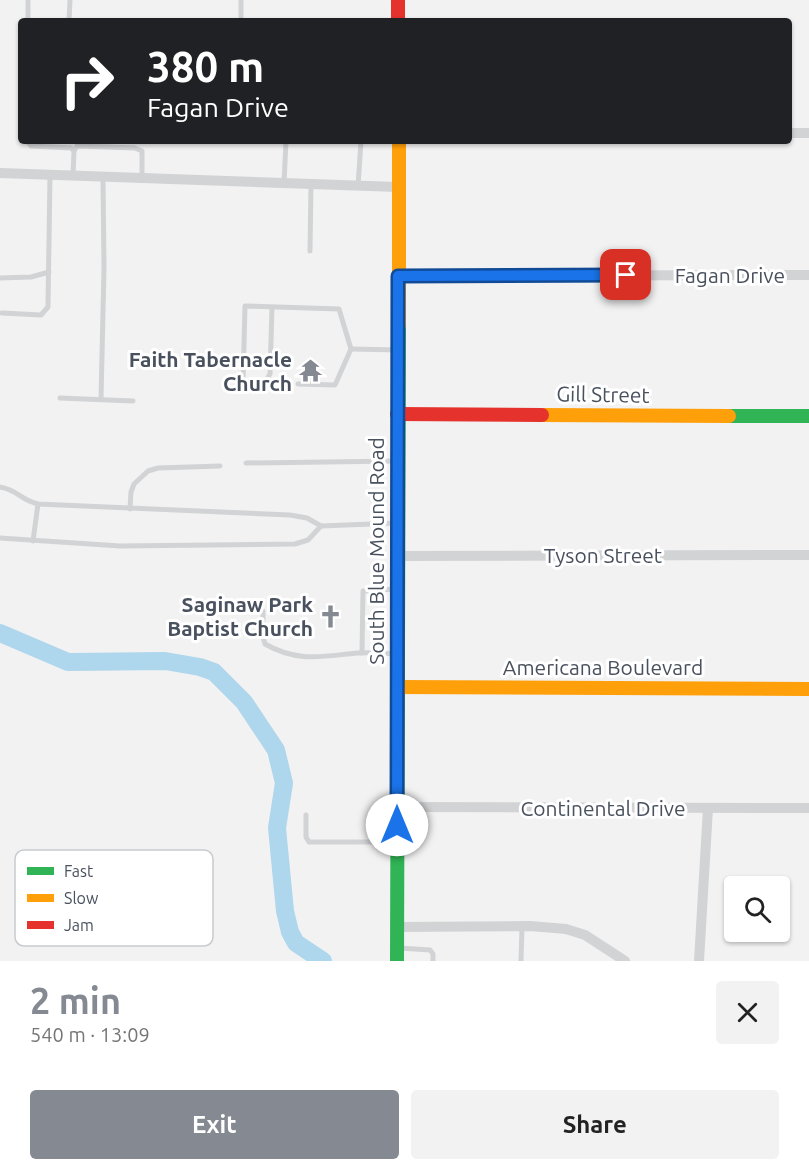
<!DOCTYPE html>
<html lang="en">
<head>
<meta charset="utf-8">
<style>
	body { margin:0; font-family:Ubuntu,sans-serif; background:#f2f2f2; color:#222; height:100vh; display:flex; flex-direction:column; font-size:22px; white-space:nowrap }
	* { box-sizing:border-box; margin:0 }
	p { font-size:20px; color:#767676 }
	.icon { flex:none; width:33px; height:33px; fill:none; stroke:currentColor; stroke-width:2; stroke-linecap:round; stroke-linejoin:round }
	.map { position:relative; height:961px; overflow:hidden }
	.panel { display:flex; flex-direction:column; background:#fff; flex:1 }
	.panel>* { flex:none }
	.top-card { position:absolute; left:18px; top:18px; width:774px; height:126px; border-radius:6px; box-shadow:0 2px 4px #0004; background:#202124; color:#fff; overflow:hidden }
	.tools { position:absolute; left:724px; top:876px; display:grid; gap:12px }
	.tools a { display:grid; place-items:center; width:66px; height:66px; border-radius:6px; background:#fff; box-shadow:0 2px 4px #0004; font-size:30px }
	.pin { position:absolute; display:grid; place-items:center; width:51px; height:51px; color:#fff; margin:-26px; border-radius:12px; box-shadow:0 3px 9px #0006 }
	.me { position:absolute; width:66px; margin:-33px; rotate:0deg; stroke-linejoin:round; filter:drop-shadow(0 0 4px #0008) }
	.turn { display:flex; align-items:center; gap:21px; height:126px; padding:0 30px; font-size:27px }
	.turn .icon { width:78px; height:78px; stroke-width:2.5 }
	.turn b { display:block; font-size:42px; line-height:51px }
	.round { display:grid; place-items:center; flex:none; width:63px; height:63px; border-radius:6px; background:#f2f2f2 }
	.summary { display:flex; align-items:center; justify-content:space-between; height:102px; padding:0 30px }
	h1 { font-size:36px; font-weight:600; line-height:45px; color:#848992 }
	.button { display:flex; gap:12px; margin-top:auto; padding:12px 30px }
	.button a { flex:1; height:69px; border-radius:6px; background:#848992; color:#fff; font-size:24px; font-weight:600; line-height:69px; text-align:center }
	.button a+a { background:#f2f2f2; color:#222 }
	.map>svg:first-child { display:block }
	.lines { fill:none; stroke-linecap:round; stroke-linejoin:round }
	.river { stroke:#aed6ec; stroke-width:18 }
	.lane { stroke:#d1d3d5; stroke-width:5 }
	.street { stroke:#d1d3d5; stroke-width:10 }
	.fast { stroke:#30b455; stroke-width:14 }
	.slow { stroke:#ff9f0a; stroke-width:14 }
	.jam { stroke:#e5322d; stroke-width:14 }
	.route-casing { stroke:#114b97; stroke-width:15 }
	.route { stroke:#1a73e8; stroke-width:10 }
	.labels { text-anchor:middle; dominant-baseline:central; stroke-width:6; stroke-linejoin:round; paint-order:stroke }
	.street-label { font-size:21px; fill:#49515e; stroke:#fff }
	.poi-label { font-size:21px; font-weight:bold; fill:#49515e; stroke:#fff; text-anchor:end }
	.key { fill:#fff; stroke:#c8cbcf; stroke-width:1.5 }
	.key-label { font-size:16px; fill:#49515e }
</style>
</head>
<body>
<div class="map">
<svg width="809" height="961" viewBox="0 0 809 961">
	<rect width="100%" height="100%" fill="#f2f2f2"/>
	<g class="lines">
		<!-- river -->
		<path class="river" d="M0 633 68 662 165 661 200 667 214 672 244 702 276 750 284 783 277 828 285 911 290 932 296 943 323 961"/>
		<!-- lane -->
		<g class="lane">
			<path d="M28 21V0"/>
			<path d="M69 21 70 0"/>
			<path d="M241 21V0"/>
			<path d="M27 141 31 146 71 148 74 151"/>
			<path d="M73 176 74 151 77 146 135 148 142 151V179"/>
			<path d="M284 183 286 141"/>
			<path d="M358 186 361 141"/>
			<path d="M310 251 311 184"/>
			<path d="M0 278 31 277 49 272"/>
			<path d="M272 307 270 374 263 385 243 383 245 306 339 309 351 349 335 385 298 384"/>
			<path d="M2 313 41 315 48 307 50 175"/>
			<path d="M351 349 398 350"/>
			<path d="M60 398 133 401"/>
			<path d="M101 399 104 268 103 178"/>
			<path d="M246 463 397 461"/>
			<path d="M0 487C18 490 20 500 38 504L290 515 307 518 321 526 397 523"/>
			<path d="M130 509 131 492 134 484 148 471 158 468 220 466"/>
			<path d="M0 538 120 546 295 544 308 540 321 526"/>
			<path d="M33 541 38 504"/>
			<path d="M263 611V637L265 644C298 663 323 656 358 653 371 652 384 653 397 654"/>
			<path d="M362 653 363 591 396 589"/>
			<path d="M306 815V837L309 842H395"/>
			<path d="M399 948 430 950 433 954V961"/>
			<path d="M521 961 522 927"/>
		</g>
		<!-- street -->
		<g class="street">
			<path d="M789 133H809"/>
			<path d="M0 173 398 187"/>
			<path d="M398 276 809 275"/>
			<path d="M397 556 809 555"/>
			<path d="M397 807 809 808"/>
			<path d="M397 927 530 926 566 929 585 935 625 961"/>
			<path d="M699 961 708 808"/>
		</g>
		<!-- fast -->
		<g class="fast">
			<path d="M729 416H809"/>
			<path d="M397 961 399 325"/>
		</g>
		<!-- slow -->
		<g class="slow">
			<path d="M399 325V141"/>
			<path d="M542 415 729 416"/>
			<path d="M397 687 809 689"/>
		</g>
		<!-- jam -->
		<g class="jam">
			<path d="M398 0V21"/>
			<path d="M397 414 542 415"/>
		</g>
	</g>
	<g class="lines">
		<defs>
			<path id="route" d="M397 825 398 276 626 275"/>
		</defs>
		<!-- route casing -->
		<use href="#route" class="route-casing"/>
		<!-- route -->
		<use href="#route" class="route"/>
	</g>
	<!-- icons -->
	<defs>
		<symbol id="temple-bare" viewBox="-9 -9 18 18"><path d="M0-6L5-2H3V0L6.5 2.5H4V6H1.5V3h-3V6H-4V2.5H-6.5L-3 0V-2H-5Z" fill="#848992" stroke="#fff" stroke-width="2.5" paint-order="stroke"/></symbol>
		<symbol id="church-bare" viewBox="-9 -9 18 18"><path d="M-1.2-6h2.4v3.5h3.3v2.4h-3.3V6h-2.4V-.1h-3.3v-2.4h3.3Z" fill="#848992" stroke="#fff" stroke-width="2.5" paint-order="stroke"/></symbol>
	</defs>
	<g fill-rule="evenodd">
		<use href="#temple-bare" x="294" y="354" width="33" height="33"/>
		<use href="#church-bare" x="314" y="600" width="33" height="33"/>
	</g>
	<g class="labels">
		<!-- street labels -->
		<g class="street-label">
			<text x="730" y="275">Fagan Drive</text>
			<text transform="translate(603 394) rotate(1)">Gill Street</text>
			<text transform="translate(376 551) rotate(-90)">South Blue Mound Road</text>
			<text x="603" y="555">Tyson Street</text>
			<text x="603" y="667">Americana Boulevard</text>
			<text x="603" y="808">Continental Drive</text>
		</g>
		<!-- poi labels -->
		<g class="poi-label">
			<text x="292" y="359">Faith Tabernacle<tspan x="292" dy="24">Church</tspan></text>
			<text x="313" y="604">Saginaw Park<tspan x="313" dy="24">Baptist Church</tspan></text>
		</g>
	</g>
	<!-- legend -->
	<rect x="15" y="850" width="198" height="96" rx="9" class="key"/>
	<rect x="27" y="867" width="27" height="8" fill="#30b455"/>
	<rect x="27" y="894" width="27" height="8" fill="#ff9f0a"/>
	<rect x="27" y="921" width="27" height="8" fill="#e5322d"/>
	<g class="key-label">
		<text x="64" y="877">Fast</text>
		<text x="64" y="904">Slow</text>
		<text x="64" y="931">Jam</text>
	</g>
</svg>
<div class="tools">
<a><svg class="icon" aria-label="search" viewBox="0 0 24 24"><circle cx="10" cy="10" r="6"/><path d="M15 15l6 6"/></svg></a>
</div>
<div class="pin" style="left:626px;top:275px;background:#d93025"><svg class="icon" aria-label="arrive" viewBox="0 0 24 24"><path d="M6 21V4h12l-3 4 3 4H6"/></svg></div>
<svg class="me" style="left:397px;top:825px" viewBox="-20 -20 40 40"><circle r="19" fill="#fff"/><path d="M0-13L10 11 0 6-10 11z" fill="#1a73e8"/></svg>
<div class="top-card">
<div class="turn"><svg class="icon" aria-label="right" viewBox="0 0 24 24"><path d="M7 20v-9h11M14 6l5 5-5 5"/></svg><div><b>380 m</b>Fagan Drive</div></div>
</div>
</div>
<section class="panel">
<div class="summary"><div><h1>2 min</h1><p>540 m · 13:09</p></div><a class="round"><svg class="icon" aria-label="close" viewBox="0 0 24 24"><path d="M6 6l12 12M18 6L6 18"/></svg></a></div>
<div class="button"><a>Exit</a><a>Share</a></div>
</section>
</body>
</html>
